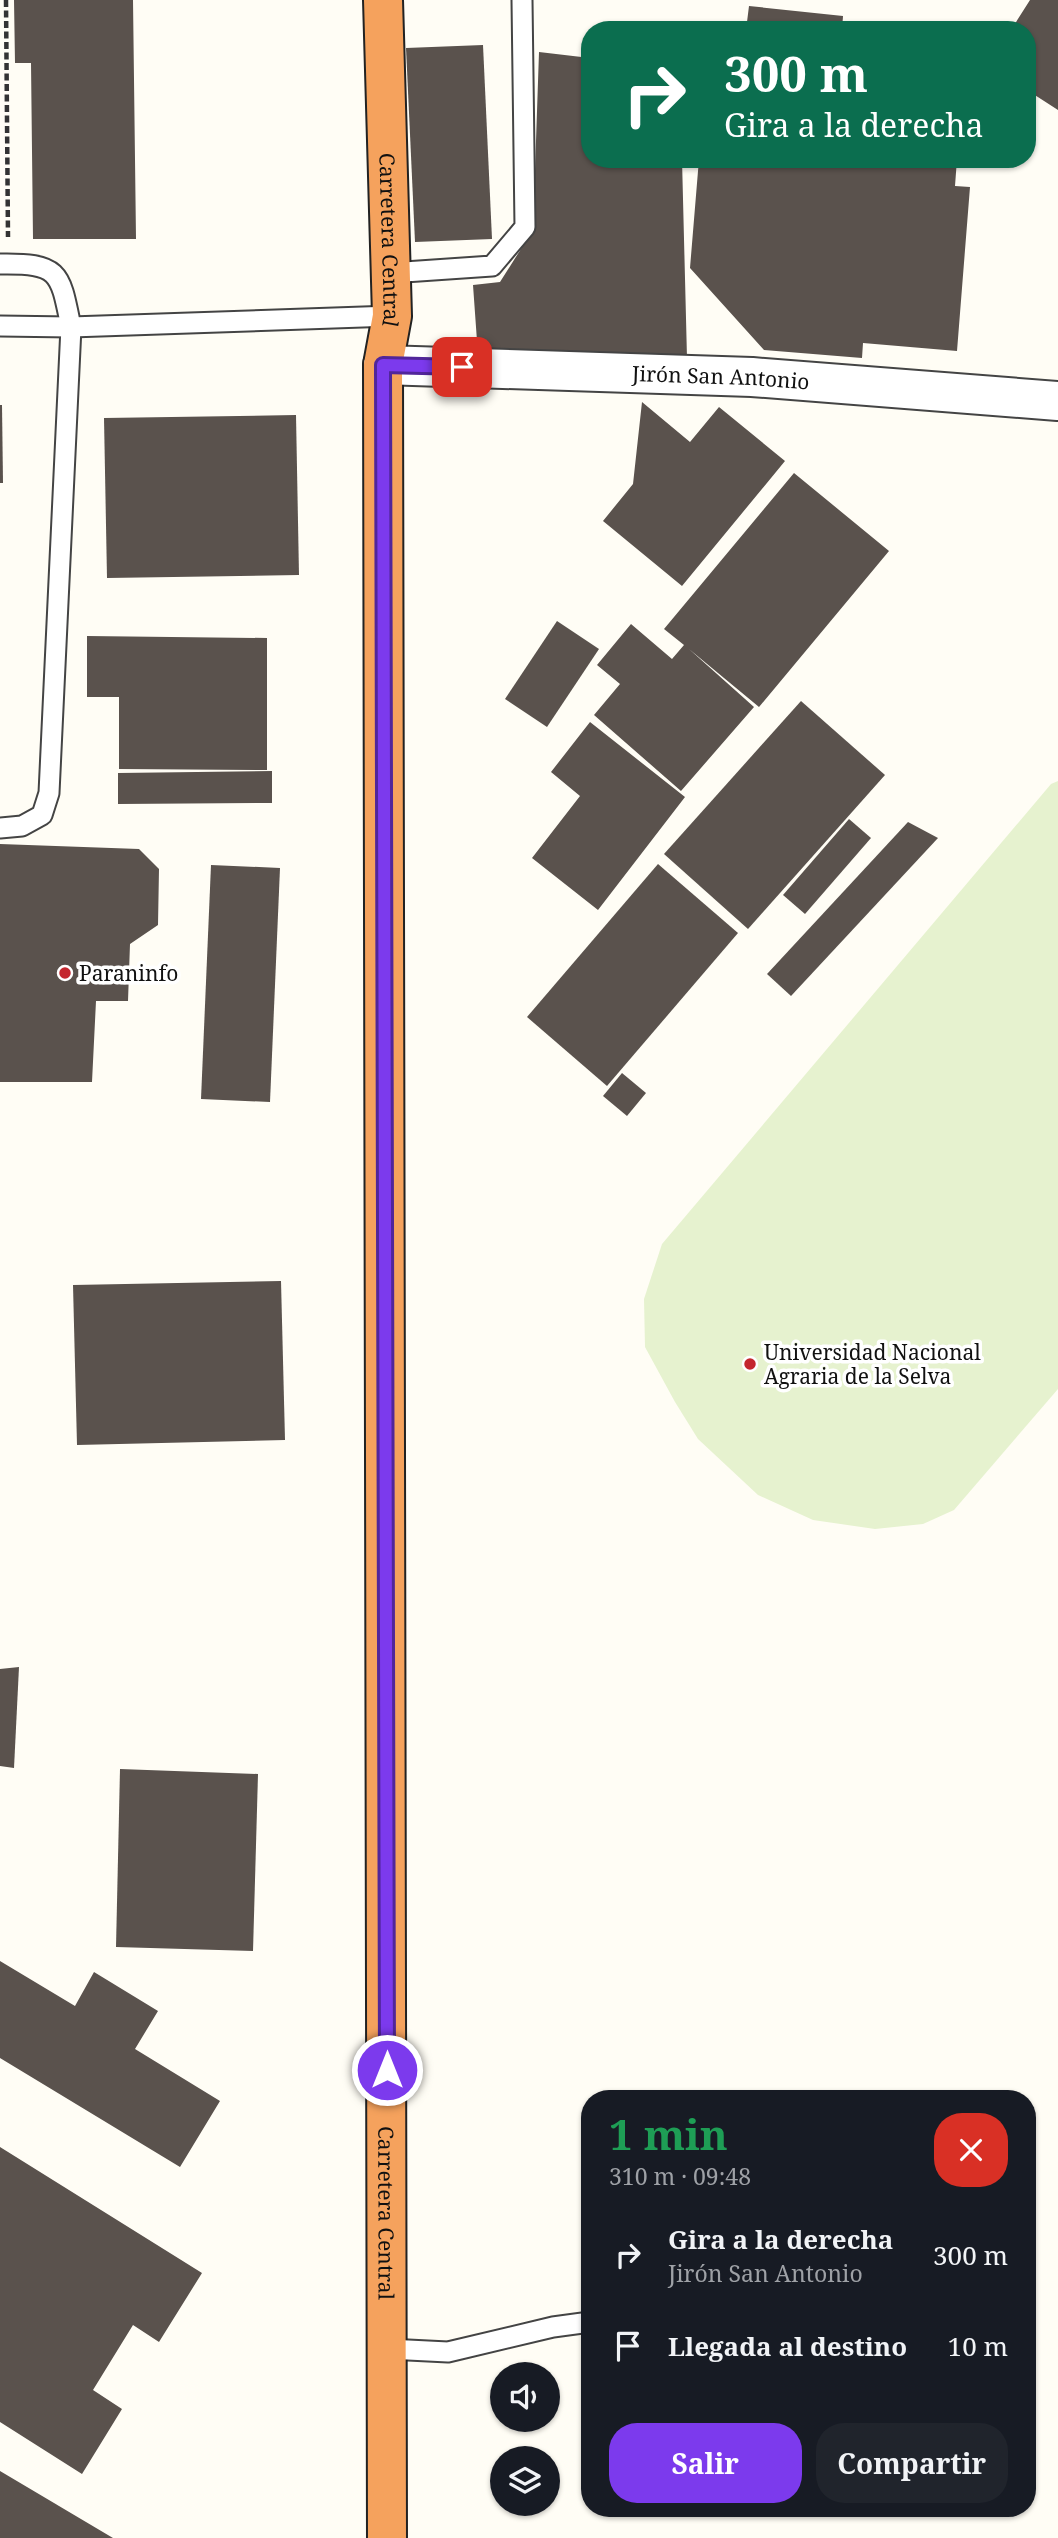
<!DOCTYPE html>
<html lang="es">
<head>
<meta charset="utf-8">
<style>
	body { margin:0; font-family:"Noto Serif",serif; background:#20242c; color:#f1f3f6; height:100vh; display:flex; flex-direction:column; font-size:26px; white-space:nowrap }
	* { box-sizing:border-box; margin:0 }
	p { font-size:23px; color:#9ea1a6 }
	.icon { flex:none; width:38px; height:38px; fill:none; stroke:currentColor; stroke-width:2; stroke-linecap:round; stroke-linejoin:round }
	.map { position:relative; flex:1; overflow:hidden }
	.panel { position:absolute; left:581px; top:2090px; width:455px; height:427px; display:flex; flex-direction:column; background:#171b24; border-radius:28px; box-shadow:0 2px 5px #0004 }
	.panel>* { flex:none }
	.hud { position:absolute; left:581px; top:21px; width:455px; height:147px; border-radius:28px; box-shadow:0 2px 5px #0004; background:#0b6e4f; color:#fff; overflow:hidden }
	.fabs { position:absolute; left:490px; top:2362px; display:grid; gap:14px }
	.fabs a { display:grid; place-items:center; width:70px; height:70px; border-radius:50%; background:#171b24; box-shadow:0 2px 5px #0004; font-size:35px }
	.pin { position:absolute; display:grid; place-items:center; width:60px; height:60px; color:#fff; margin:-30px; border-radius:14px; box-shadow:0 4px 10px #0006 }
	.me { position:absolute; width:77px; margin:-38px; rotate:0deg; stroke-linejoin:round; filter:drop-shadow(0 0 5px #0008) }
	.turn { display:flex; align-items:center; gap:24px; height:147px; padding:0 28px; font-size:32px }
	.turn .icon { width:91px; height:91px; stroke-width:2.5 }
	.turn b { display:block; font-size:49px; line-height:60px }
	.round { display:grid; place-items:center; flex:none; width:74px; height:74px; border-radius:28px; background:#20242c }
	.headline { display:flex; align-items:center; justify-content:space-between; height:119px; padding:0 28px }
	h1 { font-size:42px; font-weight:700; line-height:52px; color:#1e9e55 }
	.button { display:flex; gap:14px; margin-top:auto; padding:14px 28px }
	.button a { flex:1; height:80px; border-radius:28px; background:#7c3aed; color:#fff; font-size:28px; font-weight:700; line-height:80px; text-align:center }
	.button a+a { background:#20242c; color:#f1f3f6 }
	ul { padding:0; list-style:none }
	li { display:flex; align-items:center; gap:21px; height:91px; padding:0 28px }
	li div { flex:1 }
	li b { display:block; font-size:26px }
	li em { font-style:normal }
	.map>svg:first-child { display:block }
	.pitch { fill:#e6f2cf }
	.building { fill:#5a524d }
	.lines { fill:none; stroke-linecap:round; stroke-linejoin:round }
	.lane-casing { stroke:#444; stroke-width:23 }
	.street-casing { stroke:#444; stroke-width:42 }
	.highway-casing { stroke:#222; stroke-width:42 }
	.path { stroke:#333; stroke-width:4.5; stroke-dasharray:7 3.5; stroke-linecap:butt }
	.lane { stroke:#fff; stroke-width:19 }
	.street { stroke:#fff; stroke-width:38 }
	.highway { stroke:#f5a25d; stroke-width:38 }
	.route-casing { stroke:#51269a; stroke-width:18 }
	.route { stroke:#7c3aed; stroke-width:12 }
	.poi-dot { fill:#c4262e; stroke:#fff; stroke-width:2.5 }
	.labels { text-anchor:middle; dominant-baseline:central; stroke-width:7; stroke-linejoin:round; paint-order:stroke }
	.street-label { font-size:21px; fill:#111; stroke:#fff }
	.poi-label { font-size:21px; fill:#111; stroke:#fff; text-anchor:start }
</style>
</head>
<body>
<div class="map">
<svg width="1058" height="2538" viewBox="0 0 1058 2538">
	<rect width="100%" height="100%" fill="#fffdf5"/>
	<!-- pitch -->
	<path class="pitch" d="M1058 781V1389L954 1510 923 1524 875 1529 813 1520 758 1495 698 1439 675 1402 645 1347 644 1299 662 1244 1051 784Z"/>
	<!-- building -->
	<g class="building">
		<path d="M14 0H133L136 239H33L31 63H15Z"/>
		<path d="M1030 0H1058V110L1027 90V30H1011Z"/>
		<path d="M749 6 843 16 842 30H746Z"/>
		<path d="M483 45 492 239 415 242 406 48Z"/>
		<path d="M539 52 590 58V159H682L687 358 478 355 473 285 500 282 533 230Z"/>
		<path d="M699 159H957L955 186 970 187 957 351 863 343 862 358 764 350 690 268Z"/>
		<path d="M642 402 690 442 719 407 785 461 682 586 603 521 633 484Z"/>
		<path d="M0 405H2L3 483H0Z"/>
		<path d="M296 415 299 575 107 578 104 418Z"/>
		<path d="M794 473 889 551 759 707 689 649 754 707 681 791 594 715 620 684 597 665 631 624 672 659 684 645 664 629Z"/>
		<path d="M557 621 599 649 547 727 505 699Z"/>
		<path d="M87 636 267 638V770L119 769V697H87Z"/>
		<path d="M801 701 885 775 748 929 664 854Z"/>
		<path d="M590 722 685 797 598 910 532 858 580 796 551 772Z"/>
		<path d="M272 771V803L118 804V773Z"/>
		<path d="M849 819 871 838 805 914 783 895Z"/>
		<path d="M908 822 938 838 791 996 767 974Z"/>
		<path d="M0 844 139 849 159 869 158 925 130 944 128 1001H96L92 1082H0Z"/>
		<path d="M658 864 738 933 607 1086 527 1017Z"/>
		<path d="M211 865 280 868 270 1102 201 1099Z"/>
		<path d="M622 1073 646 1093 627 1116 603 1096Z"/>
		<path d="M281 1281 285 1440 77 1445 73 1285Z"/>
		<path d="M19 1667 14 1768 0 1766V1669Z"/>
		<path d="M120 1769 258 1774 253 1951 116 1947Z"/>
		<path d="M0 1961 75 2006 94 1972 158 2011 135 2049 220 2101 180 2167 0 2058Z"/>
		<path d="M0 2147 202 2273 159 2342 133 2325 93 2390 122 2409 82 2474 0 2422Z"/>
		<path d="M0 2471 113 2538H0Z"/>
	</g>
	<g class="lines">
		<defs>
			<g id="lane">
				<path d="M0 264C60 263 60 272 71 327L49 793 42 815 22 826 0 828"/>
				<path d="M390 273 492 266 525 227 522 0"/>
				<path d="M0 326 71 327 392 316"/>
				<path d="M388 2349 448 2352 553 2327 590 2322"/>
			</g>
			<g id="street">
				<path id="s1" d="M383 365 752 377 1058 401"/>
			</g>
			<g id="highway">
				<path id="s2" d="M383 0 392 316 383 365 387 2538"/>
			</g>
		</defs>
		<!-- lane casing -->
		<use href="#lane" class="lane-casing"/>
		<!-- street casing -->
		<use href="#street" class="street-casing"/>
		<!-- highway casing -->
		<use href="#highway" class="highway-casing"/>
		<!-- path -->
		<path class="path" d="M6 0 8 237"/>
		<!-- lane -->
		<use href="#lane" class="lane"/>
		<!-- street -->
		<use href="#street" class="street"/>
		<!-- highway -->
		<use href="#highway" class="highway"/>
	</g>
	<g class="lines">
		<defs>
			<path id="route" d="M387 2070 383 365 462 367"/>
		</defs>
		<!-- route casing -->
		<use href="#route" class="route-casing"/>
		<!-- route -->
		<use href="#route" class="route"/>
	</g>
	<!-- markers -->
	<g class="poi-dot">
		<circle cx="65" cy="973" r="7"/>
		<circle cx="750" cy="1364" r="7"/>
	</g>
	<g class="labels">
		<!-- street labels -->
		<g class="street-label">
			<text stroke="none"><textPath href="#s2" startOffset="240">Carretera Central</textPath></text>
			<text stroke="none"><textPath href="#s1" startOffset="338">Jirón San Antonio</textPath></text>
			<text stroke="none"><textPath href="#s2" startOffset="2214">Carretera Central</textPath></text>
		</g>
		<!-- poi labels -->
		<g class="poi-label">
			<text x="79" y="973">Paraninfo</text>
			<text x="764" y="1352">Universidad Nacional<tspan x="764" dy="24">Agraria de la Selva</tspan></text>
		</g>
	</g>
</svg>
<div class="fabs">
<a><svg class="icon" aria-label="sound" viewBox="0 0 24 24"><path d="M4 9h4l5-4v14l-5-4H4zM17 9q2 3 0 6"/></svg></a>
<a><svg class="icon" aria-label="layers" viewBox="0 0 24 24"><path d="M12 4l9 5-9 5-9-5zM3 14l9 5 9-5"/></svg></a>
</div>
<div class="pin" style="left:462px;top:367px;background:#d93025"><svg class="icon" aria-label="arrive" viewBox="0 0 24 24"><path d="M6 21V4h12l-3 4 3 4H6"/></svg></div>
<svg class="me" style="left:387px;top:2070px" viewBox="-20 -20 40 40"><circle r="17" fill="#7c3aed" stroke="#fff" stroke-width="3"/><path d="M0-11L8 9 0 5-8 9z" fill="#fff"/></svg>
<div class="hud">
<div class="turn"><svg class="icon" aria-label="right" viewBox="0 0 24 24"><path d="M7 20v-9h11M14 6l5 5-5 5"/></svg><div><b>300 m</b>Gira a la derecha</div></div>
</div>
<section class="panel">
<div class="headline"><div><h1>1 min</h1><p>310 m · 09:48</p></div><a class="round" style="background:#d93025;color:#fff"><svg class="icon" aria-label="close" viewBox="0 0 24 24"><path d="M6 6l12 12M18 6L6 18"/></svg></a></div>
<ul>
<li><svg class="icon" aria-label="right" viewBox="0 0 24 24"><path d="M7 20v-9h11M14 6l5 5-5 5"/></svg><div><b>Gira a la derecha</b><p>Jirón San Antonio</p></div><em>300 m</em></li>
<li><svg class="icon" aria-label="arrive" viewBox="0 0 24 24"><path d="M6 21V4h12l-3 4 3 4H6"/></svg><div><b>Llegada al destino</b></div><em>10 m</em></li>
</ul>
<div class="button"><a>Salir</a><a>Compartir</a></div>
</section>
</div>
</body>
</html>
